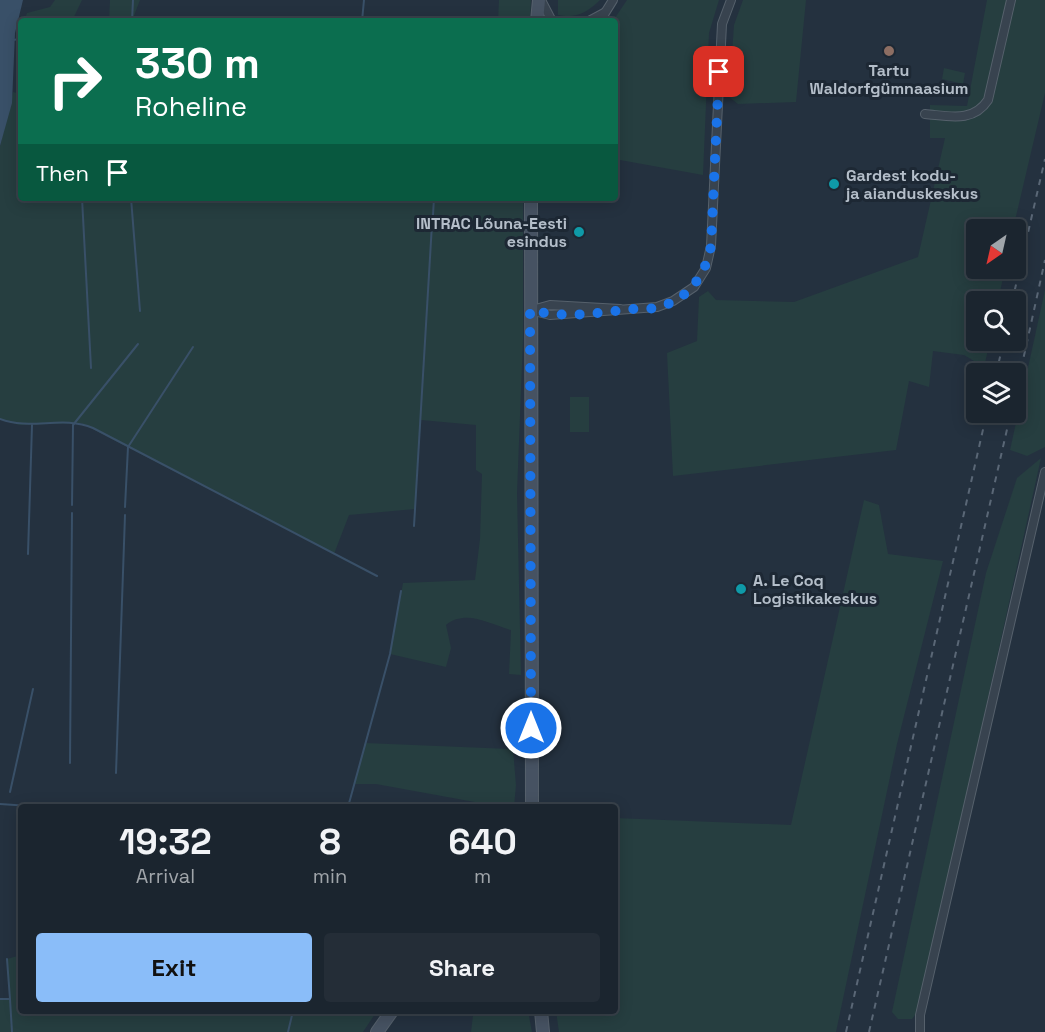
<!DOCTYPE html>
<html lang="en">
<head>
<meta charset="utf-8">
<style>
	body { margin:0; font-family:"Space Grotesk",sans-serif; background:#242d37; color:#f1f3f6; height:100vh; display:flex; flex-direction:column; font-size:22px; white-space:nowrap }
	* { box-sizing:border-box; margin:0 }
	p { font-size:20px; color:#a0a5aa }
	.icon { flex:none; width:33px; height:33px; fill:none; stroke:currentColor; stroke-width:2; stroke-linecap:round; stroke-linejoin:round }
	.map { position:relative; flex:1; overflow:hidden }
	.sheet { position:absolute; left:18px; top:804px; width:600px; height:210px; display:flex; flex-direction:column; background:#1b252f; border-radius:6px; box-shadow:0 3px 15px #0003,0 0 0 2px #39424b }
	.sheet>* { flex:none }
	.hud { position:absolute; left:18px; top:18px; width:600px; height:183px; border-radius:6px; box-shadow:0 3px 15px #0003,0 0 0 2px #39424b; background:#0b6e4f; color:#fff; overflow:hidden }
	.needle { width:39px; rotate:214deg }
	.controls { position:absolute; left:966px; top:219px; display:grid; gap:12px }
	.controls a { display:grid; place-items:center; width:60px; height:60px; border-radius:6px; background:#1b252f; box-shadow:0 3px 15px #0003,0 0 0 2px #39424b; font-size:30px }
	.pin { position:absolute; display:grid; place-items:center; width:51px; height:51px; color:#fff; margin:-26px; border-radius:12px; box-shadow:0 3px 9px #0006 }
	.me { position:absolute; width:66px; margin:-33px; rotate:0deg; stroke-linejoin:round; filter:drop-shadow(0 0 4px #0008) }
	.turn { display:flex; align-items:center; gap:21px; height:126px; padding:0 18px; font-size:27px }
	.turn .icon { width:78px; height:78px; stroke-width:2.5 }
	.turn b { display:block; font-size:42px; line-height:51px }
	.then { display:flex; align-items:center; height:57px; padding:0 18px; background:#0003; gap:12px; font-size:22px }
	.eta { display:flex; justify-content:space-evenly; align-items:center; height:102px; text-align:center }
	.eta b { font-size:36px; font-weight:800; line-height:42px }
	.action { display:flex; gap:12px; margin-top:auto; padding:12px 18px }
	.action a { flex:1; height:69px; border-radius:6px; background:#8abdf9; color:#111; font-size:24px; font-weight:800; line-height:69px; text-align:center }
	.action a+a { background:#242d37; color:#f1f3f6 }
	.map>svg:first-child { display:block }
	.green { fill:#263e40 }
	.water { fill:#395068 }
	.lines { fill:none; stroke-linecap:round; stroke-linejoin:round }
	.stream { stroke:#395068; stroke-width:2 }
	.street-casing { stroke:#56616c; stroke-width:10 }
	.secondary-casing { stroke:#56616c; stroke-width:14 }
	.street { stroke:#38434f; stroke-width:8 }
	.secondary { stroke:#465262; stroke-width:12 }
	.rail { stroke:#5a6776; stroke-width:2; stroke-dasharray:6 6; stroke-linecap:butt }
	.route { stroke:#1a73e8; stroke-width:10; stroke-dasharray:0 18 }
	.education-dot { fill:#8d6e63; stroke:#1d2834; stroke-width:2 }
	.culture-dot { fill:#0f9aa8; stroke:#1d2834; stroke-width:2 }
	.labels { text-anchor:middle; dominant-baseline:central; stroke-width:6; stroke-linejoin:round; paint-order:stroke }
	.poi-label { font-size:16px; font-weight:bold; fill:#b4bec9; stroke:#1d2834; text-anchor:start }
</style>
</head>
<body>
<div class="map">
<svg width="1045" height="1032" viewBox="0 0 1045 1032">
	<rect width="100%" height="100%" fill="#24313f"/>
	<!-- green -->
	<g class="green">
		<path d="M55 0H82L72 21H24L27 13 50 7Z"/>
		<path d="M110 0H140L132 21H109Z"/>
		<path d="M499 0H531L530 21H498Z"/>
		<path d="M558 0H600C588 12 576 19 558 15Z"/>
		<path d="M627 0H719L709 33 703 175 620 160 619 169 615 168 613 21Z"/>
		<path d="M743 0H806L796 102 738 104 729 97 734 25Z"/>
		<path d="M987 0H1045V93L1013 229 976 230V268L1005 269 998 301 976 302V340L990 341 984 367 964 355 933 351 929 387 909 381 896 450 673 476 667 353 697 341 699 297 708 291 716 300 794 302 918 257 945 138H930V105L967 106Z"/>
		<path d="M944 68 965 73 963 84 942 79Z"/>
		<path d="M13 92 21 94V198H523V339L517 493 521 675 509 674 511 630C489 624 466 609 446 625L451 648 446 667 390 654 403 583 475 580 480 539 482 474 476 470V425L421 420 415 509 349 515 334 554 81 423 19 425 0 419V146Z"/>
		<path d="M1045 290V447L1027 456 1010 450Z"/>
		<rect x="570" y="397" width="19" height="35"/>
		<path d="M1041 458 919 1010 912 1019H898L892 1012 986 573 1017 478Z"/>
		<path d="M864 500 879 505 888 554 943 561 897 744 836 1032H559L556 1011H615V818L791 825Z"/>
		<path d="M365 743 513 749 516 785 514 807H490L491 805 376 784H354Z"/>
		<path d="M21 955V1011H377L363 1032H0V999H10L7 959Z"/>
		<path d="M470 1011H528L532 1032H471L473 1015Z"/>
	</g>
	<!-- water -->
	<path class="water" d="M0 0H23L15 33 12 103 0 146Z"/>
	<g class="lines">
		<!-- stream -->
		<g class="stream">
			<path d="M132 21 133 0"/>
			<path d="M362 21 364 0"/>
			<path d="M12 40 21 39"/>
			<path d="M82 198 91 368"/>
			<path d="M131 198 140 311"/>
			<path d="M433 215 434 198"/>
			<path d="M0 419C31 431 62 415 93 428L377 576"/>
			<path d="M72 505 73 425 138 344"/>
			<path d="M125 507 128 447 193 347"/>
			<path d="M414 526 432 224"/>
			<path d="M28 554 32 425"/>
			<path d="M70 763 72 513"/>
			<path d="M116 773 125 515"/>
			<path d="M10 792 33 689"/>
			<path d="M0 804 44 807"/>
			<path d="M348 807 390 654 401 591"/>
			<path d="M7 959 10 999"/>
			<path d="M0 999H10L12 1032"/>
			<path d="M288 1032 293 1011"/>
		</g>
		<defs>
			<g id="street">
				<path d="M541 0 552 21"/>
				<path d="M589 21 604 13"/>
				<path d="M600 21 613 0"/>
				<path d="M925 114C949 116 973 123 988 100L1011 0"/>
				<path d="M530 310 550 315 657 307 673 301 694 287 706 268 711 246 722 24 731 0"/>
				<path d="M532 310 550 305 620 309"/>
				<path d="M920 1032V1015L1045 472"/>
			</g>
			<g id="secondary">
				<path d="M537 21 539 0"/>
				<path d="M531 198 532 807"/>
				<path d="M541 1011 543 1032"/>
				<path d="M377 1032 392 1011"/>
			</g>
		</defs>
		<!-- street casing -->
		<use href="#street" class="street-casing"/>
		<!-- secondary casing -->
		<use href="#secondary" class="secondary-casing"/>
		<!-- street -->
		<use href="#street" class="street"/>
		<!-- secondary -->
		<use href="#secondary" class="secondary"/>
		<!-- rail -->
		<g class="rail">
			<path d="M1012 302 1045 159"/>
			<path d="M996 374 1004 340"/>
			<path d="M1016 392 1045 260"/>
			<path d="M846 1032 987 412"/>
			<path d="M869 1032 1011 412"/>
		</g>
	</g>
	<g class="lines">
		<!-- route -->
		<path class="route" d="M531 728 530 310C561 318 592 314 623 310 633 308 644 310 655 308 687 301 705 277 711 246L719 72"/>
	</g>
	<!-- markers -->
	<circle class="education-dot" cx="889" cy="51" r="6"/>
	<g class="culture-dot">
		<circle cx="834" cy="184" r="6"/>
		<circle cx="579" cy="232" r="6"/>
		<circle cx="741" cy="589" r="6"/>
	</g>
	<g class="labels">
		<!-- poi labels -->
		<g class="poi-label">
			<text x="889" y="70" text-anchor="middle">Tartu<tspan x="889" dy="18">Waldorfgümnaasium</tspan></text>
			<text x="846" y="175">Gardest kodu-<tspan x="846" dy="18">ja aianduskeskus</tspan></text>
			<text x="567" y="223" text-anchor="end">INTRAC Lõuna-Eesti<tspan x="567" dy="18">esindus</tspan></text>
			<text x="753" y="580">A. Le Coq<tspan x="753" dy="18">Logistikakeskus</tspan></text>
		</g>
	</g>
</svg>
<div class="controls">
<a><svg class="needle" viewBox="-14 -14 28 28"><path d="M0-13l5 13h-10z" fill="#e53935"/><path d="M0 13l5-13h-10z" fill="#a0a5aa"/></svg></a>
<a><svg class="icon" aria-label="search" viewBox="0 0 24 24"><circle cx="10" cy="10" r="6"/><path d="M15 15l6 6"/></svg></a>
<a><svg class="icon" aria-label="layers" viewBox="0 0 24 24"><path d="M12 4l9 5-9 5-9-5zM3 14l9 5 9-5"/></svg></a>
</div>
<div class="pin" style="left:719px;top:72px;background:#d93025"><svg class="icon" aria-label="arrive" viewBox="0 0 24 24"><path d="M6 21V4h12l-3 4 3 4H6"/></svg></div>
<svg class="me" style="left:531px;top:728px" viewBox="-20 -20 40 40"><circle r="17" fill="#1a73e8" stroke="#fff" stroke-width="3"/><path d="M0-11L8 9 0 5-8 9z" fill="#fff"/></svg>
<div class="hud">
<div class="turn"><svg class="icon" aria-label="right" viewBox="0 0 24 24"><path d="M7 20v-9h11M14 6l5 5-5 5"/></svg><div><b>330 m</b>Roheline</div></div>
<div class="then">Then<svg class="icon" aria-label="arrive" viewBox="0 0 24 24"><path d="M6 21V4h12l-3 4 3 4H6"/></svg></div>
</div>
<section class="sheet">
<div class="eta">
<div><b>19:32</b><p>Arrival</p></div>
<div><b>8</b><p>min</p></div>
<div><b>640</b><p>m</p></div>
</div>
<div class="action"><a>Exit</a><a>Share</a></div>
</section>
</div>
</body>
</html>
